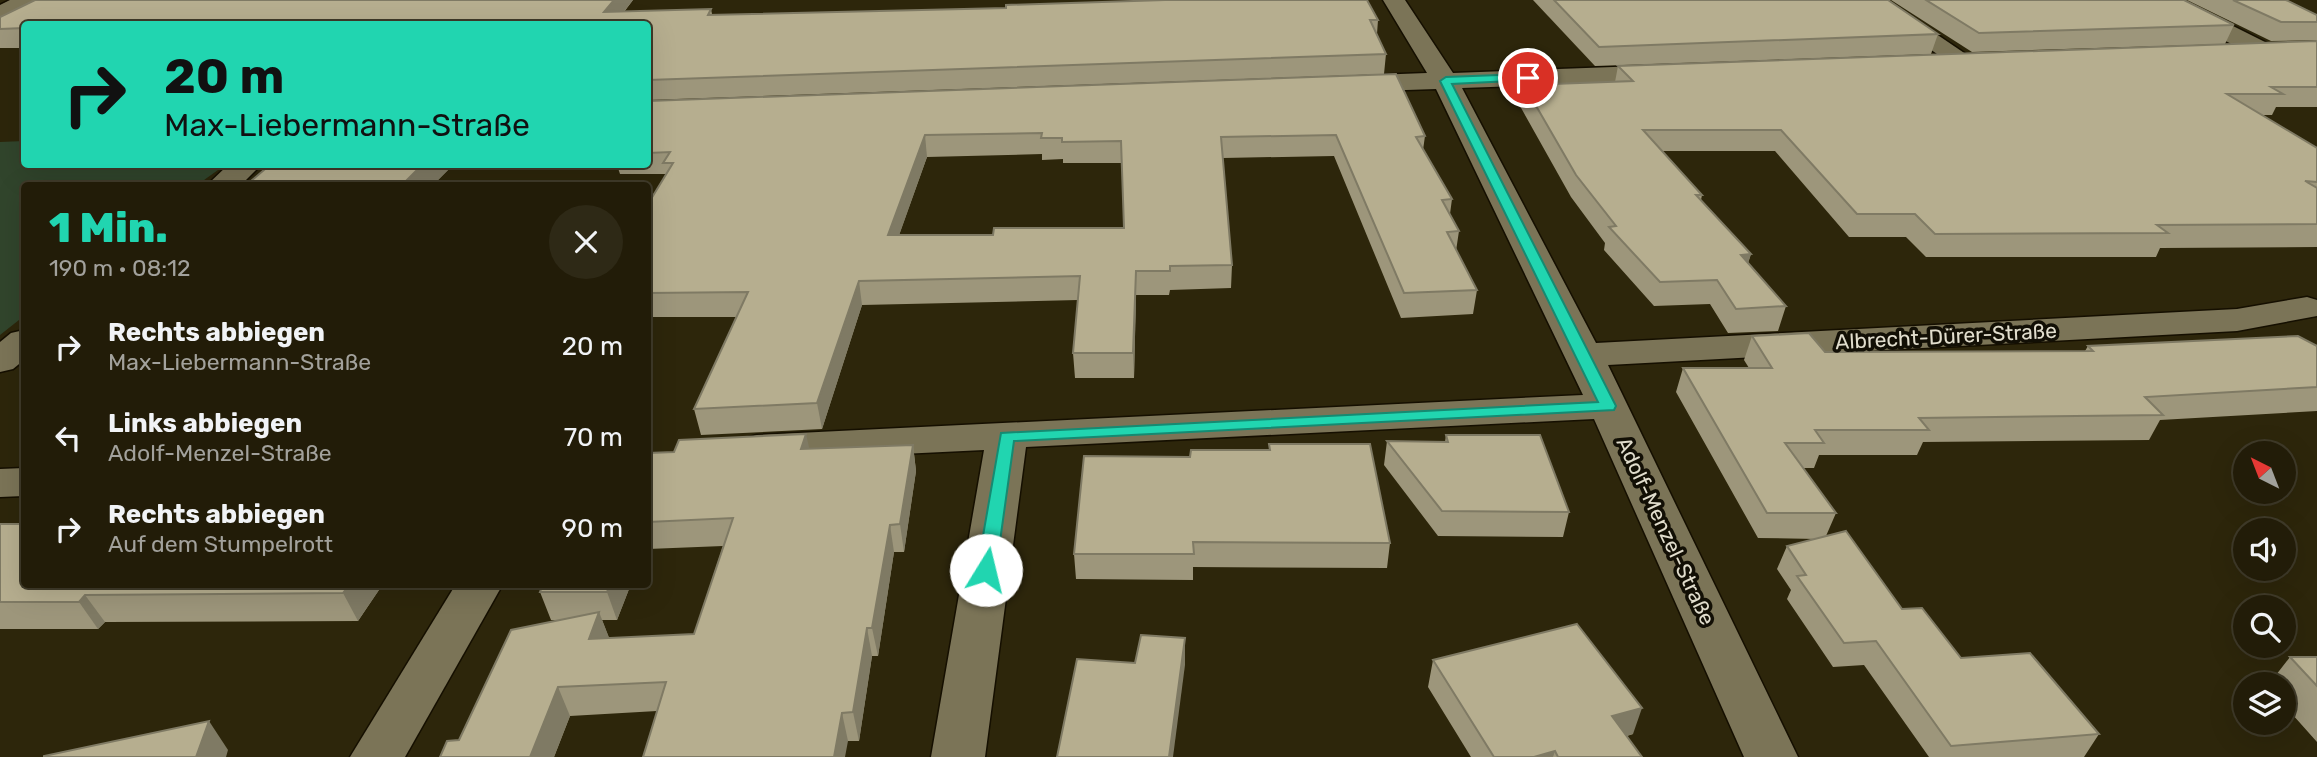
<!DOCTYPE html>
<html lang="de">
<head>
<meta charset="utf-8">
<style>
	body { margin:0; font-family:Rubik,sans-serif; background:#2e2916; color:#f1f3f6; height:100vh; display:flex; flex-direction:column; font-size:26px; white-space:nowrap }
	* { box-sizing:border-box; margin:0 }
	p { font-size:23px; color:#a2a19c }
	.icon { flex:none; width:38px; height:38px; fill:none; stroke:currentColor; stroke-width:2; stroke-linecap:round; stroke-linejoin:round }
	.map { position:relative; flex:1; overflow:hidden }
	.side { position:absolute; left:21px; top:182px; width:630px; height:406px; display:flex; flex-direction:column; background:#221c08; border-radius:7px; box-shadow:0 7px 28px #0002,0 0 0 2px #3f3a29 }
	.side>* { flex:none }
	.top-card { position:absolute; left:21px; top:21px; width:630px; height:147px; border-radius:7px; box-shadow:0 7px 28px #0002,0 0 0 2px #3f3a29; background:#21d5b0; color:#111; overflow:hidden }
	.needle { width:46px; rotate:318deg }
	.buttons { position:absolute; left:2233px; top:441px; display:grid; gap:14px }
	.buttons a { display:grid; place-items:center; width:63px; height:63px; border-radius:50%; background:#221c08; box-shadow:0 7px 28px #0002,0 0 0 2px #3f3a29; font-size:35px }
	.pin { position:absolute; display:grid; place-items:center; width:60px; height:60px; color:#fff; margin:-30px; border:4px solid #fff; border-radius:50%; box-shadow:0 2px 7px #0007 }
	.me { position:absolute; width:77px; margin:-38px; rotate:9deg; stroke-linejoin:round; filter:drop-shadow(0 0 5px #0008) }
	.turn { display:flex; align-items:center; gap:24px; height:147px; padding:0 28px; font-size:32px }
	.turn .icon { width:91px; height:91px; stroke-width:2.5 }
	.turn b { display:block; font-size:49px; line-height:60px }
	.round { display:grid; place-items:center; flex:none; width:74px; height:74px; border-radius:37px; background:#2e2916 }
	.summary { display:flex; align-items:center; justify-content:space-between; height:119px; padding:0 28px }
	h1 { font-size:42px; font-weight:800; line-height:52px; color:#21d5b0 }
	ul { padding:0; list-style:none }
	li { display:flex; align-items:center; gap:21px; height:91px; padding:0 28px }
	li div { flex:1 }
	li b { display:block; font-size:26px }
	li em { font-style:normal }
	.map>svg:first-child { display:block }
	.green { fill:#31452c }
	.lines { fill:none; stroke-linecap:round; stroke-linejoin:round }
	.minor-casing { stroke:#150f00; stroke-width:3 }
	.minor { fill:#7b7457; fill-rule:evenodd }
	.wall { fill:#9d967b; fill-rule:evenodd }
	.shaded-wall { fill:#7f7a64 }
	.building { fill:#b6ae8f; stroke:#7f7a64; stroke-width:2; fill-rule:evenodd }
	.route { fill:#21d5b0; stroke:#158a72; stroke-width:2 }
	.labels { text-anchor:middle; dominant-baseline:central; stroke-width:7; stroke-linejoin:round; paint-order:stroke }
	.street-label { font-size:21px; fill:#e1ddcd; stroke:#120f05 }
</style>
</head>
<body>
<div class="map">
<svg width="2317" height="757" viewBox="0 0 2317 757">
	<rect width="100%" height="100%" fill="#2d260b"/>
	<!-- green -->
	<path class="green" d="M24 141V164L225 165 197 185 24 186V316L0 335V142Z"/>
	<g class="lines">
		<defs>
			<g id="minor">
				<path d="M10 0H39L36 5 0 21V5Z"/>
				<path d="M1383 0H1405L1453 73 1668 65 1677 68 1681 73 1677 78 1668 81 1462 88 1596 343 2237 309 2307 297 2317 300V316L2237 331 1608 365 1798 757H1744L1594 419 1026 447 985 757H931L984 450 757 461 742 457 736 448 742 439 757 435 1583 395 1436 89 1347 92 1338 90 1334 84 1338 78 1347 76 1427 73Z"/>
				<path d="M1860 0H1886L1979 63 1975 68H1957Z"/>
				<path d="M2152 0H2181L2275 47 2278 52 2275 57H2257L2155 5Z"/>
				<path d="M229 164H262L240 186H206Z"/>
				<path d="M24 330V360L13 369 0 372V342L11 333Z"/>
				<path d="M24 468V496L0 497V469Z"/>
				<path d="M456 584H503L405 757H350Z"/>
			</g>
		</defs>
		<!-- minor casing -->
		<use href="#minor" class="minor-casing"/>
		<!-- minor -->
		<use href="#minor" class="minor"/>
	</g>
	<!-- wall -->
	<g class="wall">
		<path d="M35 0H633L624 12 711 9 712 14 1378 20 1377 34 1386 54 1384 74 648 100 1425 136 1423 150 1452 199 1450 214 1459 231 1456 251 1477 290 1473 314 1401 318 1334 156 1223 158 1232 265 1231 288 1170 290 1169 295H1136L1134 378H1075L1073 353 1078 300 862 305 822 429 701 435 694 409 737 317H648V204L666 174H620L617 165 452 166 432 186H253L251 181 271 164H648V24H24V48H0V17ZM1042 154V160L1063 159V163H1122L1124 228 993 235H899L927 157Z"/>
		<path d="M1533 0H1888L1938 34 1931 54 1595 66Z"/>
		<path d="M1891 0H2184L2234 25 2225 44 1972 52Z"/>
		<path d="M2187 0H2286L2317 15V40L2271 41Z"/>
		<path d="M2317 41V107H2276L2272 115H2261L2317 148V247L2160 248 2156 257H1926L1906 237H1849L1775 151H1662L1702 195 1701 200 1751 254 1748 263 1786 306 1778 331 1728 333 1710 304 1654 306 1604 250 1605 243 1571 197 1520 106 1524 85 1615 82 1618 66Z"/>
		<path d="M1752 336 1825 352 2085 351 2088 346H2317V411L2160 420 2149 440 1923 442 1917 455H1819L1814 468H1803L1836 513 1826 536 1902 609 1961 658 2099 734 2084 757H1929L1864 665 1833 667 1787 599 1791 590 1777 569 1787 546 1817 539 1758 538 1676 392 1683 368H1749L1744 360Z"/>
		<path d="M1446 435 1569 512 1563 537 1438 536 1384 465 1387 441 1445 442Z"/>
		<path d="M1269 444 1390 543 1387 568 1193 567V580L1076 579 1074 554 1190 457 1269 450Z"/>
		<path d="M913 445 916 471 904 552H894L878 656H872L859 741H848L657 711 570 716 554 757H440L459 740 561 620H551L540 592 543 584H631L617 620H602L609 638 694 634 723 546 648 549V453L810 449Z"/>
		<path d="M0 524 383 584 358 621 105 622 98 629H0Z"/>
		<path d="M2290 657H2317V742L2284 705V684H2269Z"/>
		<path d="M1433 660 1633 734 1627 736 1642 757H1471L1428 687Z"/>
	</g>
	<!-- shaded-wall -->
	<g class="shaded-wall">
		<path d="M614 0H633L614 24 604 12Z"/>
		<path d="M925 135 927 157 891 258 888 235Z"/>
		<path d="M423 164H452V166L432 186H407L406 181Z"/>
		<path d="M1751 254 1743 278 1741 255Z"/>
		<path d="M1136 271V295L1134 378 1133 353Z"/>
		<path d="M859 281 862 305 822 429 817 403Z"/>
		<path d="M806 434 812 460 801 449Z"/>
		<path d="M913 445 916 471 904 552 900 524Z"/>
		<path d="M890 525 894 552 878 656 872 628Z"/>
		<path d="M350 584H383L358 621 343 593Z"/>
		<path d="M610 584H631L617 620 607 592Z"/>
		<path d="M85 595 105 622 98 629 79 602Z"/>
		<path d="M599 612 610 640 589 639Z"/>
		<path d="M867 628 872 656 859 741 853 712Z"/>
		<path d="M1185 638V665L1173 757H1169Z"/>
		<path d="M558 687 570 716 554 757H530Z"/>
		<path d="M1642 708 1633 734 1603 742 1612 716Z"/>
		<path d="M842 713 848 741 845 757H834Z"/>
		<path d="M209 721 228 750 226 757H196Z"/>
		<path d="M1555 751 1553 757H1534Z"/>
	</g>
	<!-- building -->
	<g class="building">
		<path d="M35 0H614L604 12 711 9 708 15 1006 8V5L1165 0H1367L1378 20H1370L1386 54 648 80V24H24V28L0 29V17Z"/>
		<path d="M1554 0H1888L1938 34 1599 47Z"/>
		<path d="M1926 0H2184L2234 25 1979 33Z"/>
		<path d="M2233 0H2286L2317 15V22H2281Z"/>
		<path d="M2317 41V87H2271L2283 94H2227L2317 148V182L2305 181 2317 188V224L2157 225 2168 233 1935 234 1915 214H1857L1781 130H1643L1702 195H1696L1751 254 1741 255 1786 306 1736 309 1717 280 1660 282 1609 227 1616 226 1576 175 1524 85 1633 81 1618 66Z"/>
		<path d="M1396 74 1425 136 1416 137 1452 199 1442 200 1459 231 1447 232 1477 290 1404 293 1336 135 1221 137 1232 265 1170 266V271H1136L1133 353H1073L1080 276 859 281 817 403 694 409 748 292 648 293V204L673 163H663L670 152 648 153V101ZM1042 133 1041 138H1062V142L1121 141 1124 228H994L993 235H888L925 135Z"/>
		<path d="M271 164H423L406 181H251Z"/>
		<path d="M1809 333 1825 352 2093 351 2088 346 2298 336 2317 346V387L2145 397 2163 415 1919 418 1929 430H1815L1824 443H1785L1836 513H1767L1683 368H1772L1752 336Z"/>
		<path d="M806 434 801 449 913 445 900 524 890 525 872 628H867L853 712 842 713 834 757H643L666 682 558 687 530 757H440L447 741 459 740 511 630 599 612 589 639 694 634 733 518 648 522V453L674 452 679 440Z"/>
		<path d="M1446 435H1540L1569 512 1442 511 1387 441 1448 442Z"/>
		<path d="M1269 444H1370L1390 543 1193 542 1194 554H1074L1084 456 1190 457 1191 450H1270Z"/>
		<path d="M0 524H24V584H350L343 593 85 595 79 602H0Z"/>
		<path d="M1846 531 1902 609 1922 608 1961 658 2030 653 2099 734 1951 746 1876 641 1844 643 1797 576 1806 575 1787 546Z"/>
		<path d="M543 584H610L607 592H540Z"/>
		<path d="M1577 624 1642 708 1612 716 1642 757H1558L1555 751 1534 757H1494L1433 660Z"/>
		<path d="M1141 635 1185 638 1169 757H1057L1077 659 1135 663Z"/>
		<path d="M2290 657H2317V686Z"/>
		<path d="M209 721 196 757H44V756Z"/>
	</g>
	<!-- route -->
	<path class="route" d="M1528 74 1533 78 1531 80 1452 84 1616 406 1614 410 1014 441 996 570 986 577 980 575 977 570 1001 433 1598 402 1440 81 1446 77Z"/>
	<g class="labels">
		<!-- street labels -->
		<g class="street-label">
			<text transform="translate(1946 336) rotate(-3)">Albrecht-Dürer-Straße</text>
			<text transform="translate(1666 531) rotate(65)">Adolf-Menzel-Straße</text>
		</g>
	</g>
</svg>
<div class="buttons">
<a><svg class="needle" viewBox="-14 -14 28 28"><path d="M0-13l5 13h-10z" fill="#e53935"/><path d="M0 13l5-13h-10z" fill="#a2a19c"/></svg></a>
<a><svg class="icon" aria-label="sound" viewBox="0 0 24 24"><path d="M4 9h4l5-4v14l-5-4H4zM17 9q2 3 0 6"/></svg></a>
<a><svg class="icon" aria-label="search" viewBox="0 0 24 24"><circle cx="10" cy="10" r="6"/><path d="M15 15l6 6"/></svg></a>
<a><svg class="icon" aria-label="layers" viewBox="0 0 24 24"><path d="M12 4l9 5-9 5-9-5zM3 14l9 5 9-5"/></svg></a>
</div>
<div class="pin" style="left:1528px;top:78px;background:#d93025"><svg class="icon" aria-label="arrive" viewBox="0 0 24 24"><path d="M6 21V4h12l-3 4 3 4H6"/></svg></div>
<svg class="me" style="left:986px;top:570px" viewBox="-20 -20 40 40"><circle r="19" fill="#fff"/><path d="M0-13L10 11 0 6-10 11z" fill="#21d5b0"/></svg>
<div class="top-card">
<div class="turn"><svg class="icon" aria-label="right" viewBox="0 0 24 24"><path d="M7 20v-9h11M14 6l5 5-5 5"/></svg><div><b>20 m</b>Max-Liebermann-Straße</div></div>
</div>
<section class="side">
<div class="summary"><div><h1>1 Min.</h1><p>190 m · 08:12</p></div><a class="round"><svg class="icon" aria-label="close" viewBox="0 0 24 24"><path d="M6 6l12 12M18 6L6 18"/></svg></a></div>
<ul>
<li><svg class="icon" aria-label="right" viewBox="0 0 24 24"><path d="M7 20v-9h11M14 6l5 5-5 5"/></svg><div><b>Rechts abbiegen</b><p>Max-Liebermann-Straße</p></div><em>20 m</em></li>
<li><svg class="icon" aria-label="left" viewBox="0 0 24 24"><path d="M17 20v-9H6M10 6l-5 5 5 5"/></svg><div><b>Links abbiegen</b><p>Adolf-Menzel-Straße</p></div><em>70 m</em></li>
<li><svg class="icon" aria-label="right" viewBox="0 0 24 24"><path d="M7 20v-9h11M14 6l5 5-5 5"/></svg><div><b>Rechts abbiegen</b><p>Auf dem Stumpelrott</p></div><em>90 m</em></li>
</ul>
</section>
</div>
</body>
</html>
